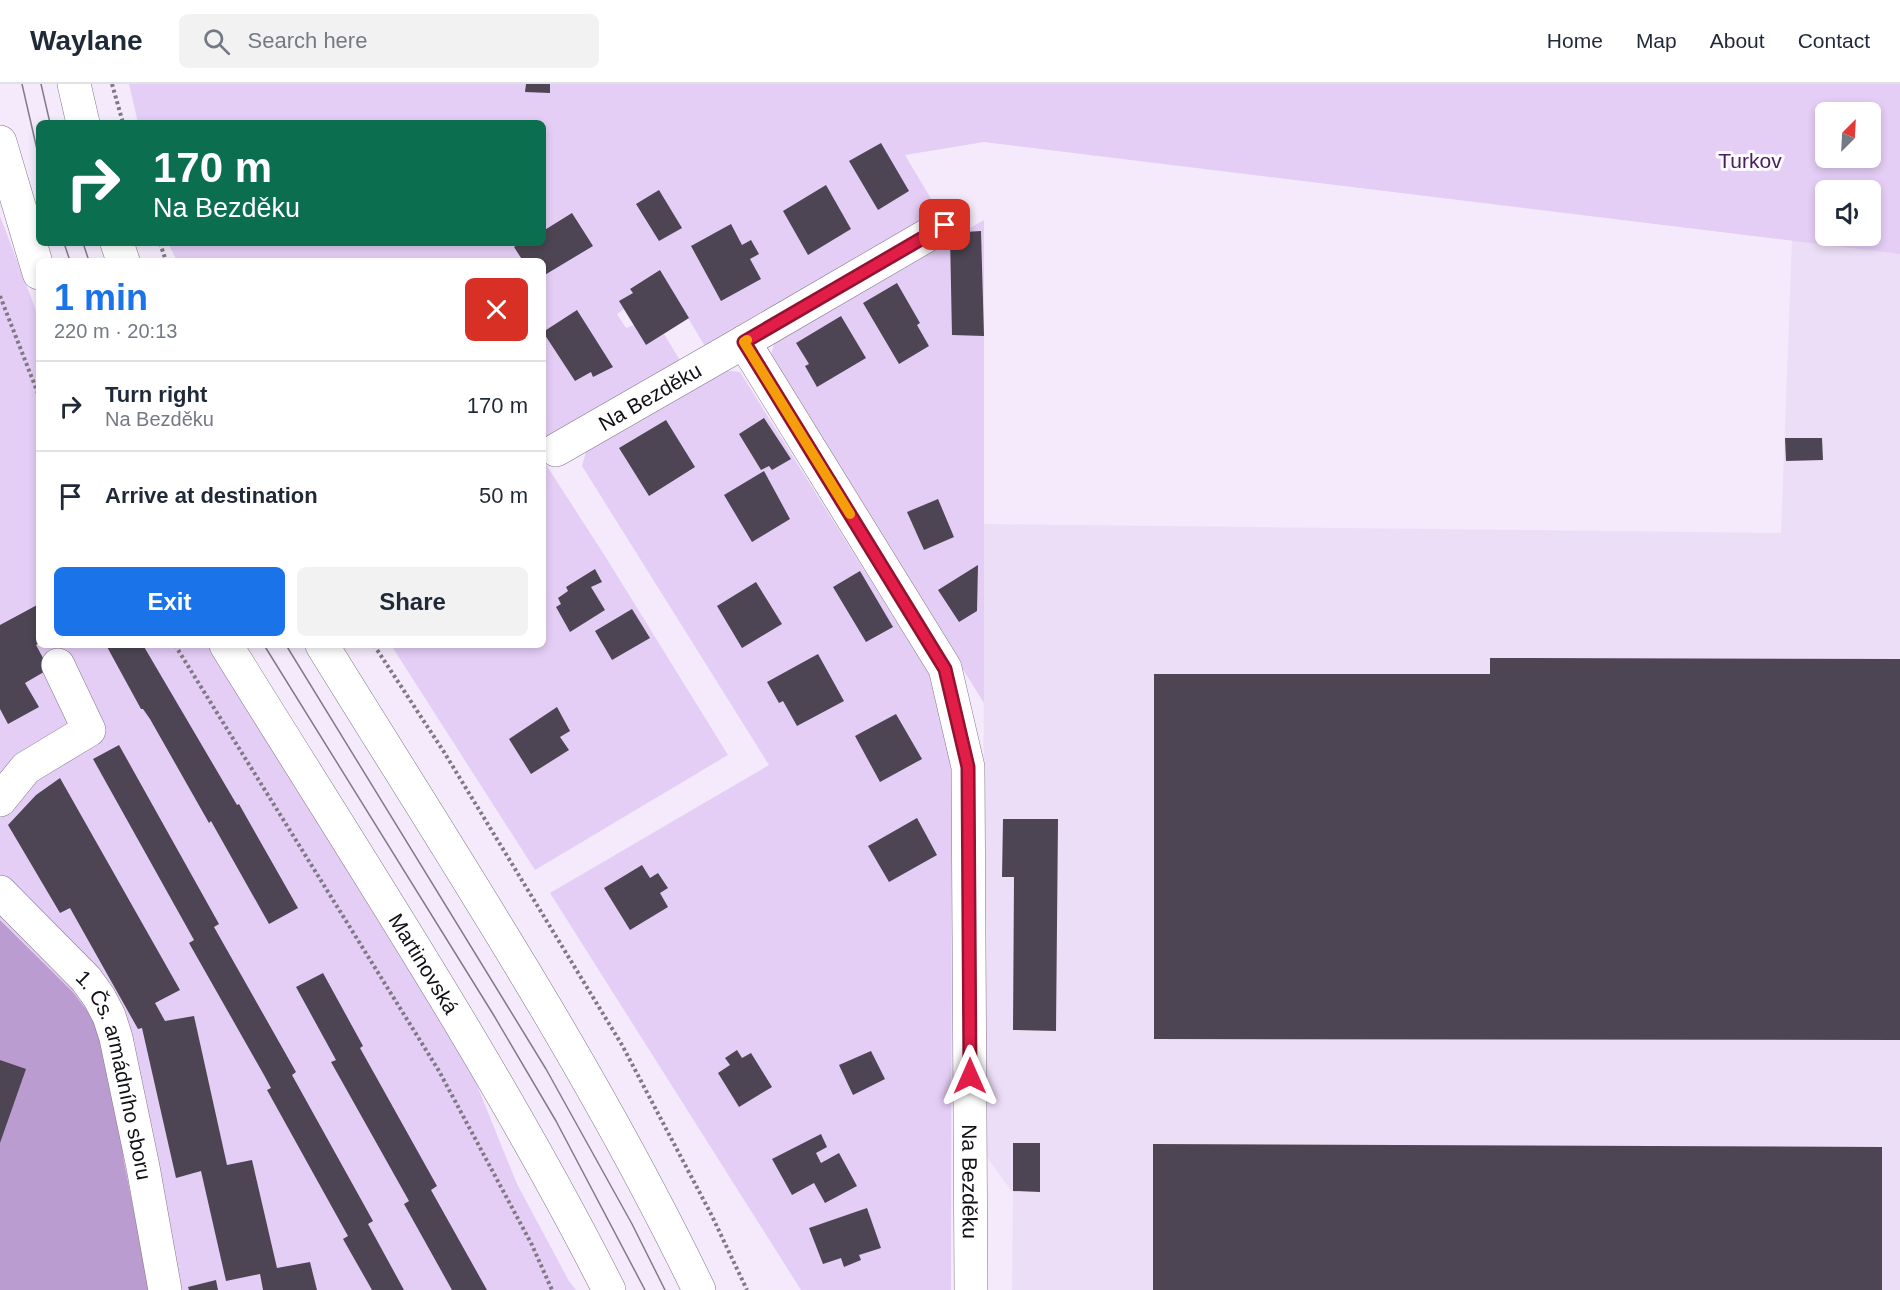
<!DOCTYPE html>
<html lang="en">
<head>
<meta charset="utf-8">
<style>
	body { margin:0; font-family:Arial,sans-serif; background:#f2f2f3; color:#1f2937; height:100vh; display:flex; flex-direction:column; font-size:22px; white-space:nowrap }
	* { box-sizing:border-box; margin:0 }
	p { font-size:20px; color:#747a83 }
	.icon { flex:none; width:33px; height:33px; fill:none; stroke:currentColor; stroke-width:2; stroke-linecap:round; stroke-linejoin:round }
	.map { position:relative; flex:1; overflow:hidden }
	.sheet { position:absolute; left:36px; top:174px; width:510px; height:390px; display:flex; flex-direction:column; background:#fff; border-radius:9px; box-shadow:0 3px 9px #0003 }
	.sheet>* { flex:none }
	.top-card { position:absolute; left:36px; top:36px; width:510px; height:126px; border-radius:9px; box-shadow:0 3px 9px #0003; background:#0b6e4f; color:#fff; overflow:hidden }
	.needle { width:39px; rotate:24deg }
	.buttons { position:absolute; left:1815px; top:18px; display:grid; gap:12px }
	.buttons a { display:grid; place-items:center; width:66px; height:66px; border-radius:9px; background:#fff; box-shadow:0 3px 9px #0003; font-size:30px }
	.pin { position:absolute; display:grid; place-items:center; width:51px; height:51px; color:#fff; margin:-26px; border-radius:12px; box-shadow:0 3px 9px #0006 }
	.me { position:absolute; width:66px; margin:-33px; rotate:0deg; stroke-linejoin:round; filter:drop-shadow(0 0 4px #0008) }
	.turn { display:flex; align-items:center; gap:21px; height:126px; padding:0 18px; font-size:27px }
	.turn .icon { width:78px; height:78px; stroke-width:2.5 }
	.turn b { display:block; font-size:42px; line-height:51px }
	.round { display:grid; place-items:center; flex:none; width:63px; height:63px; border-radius:9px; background:#f2f2f3 }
	.overview { display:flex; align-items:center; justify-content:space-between; height:102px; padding:0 18px }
	h1 { font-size:36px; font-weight:700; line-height:45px; color:#1a73e8 }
	.button { display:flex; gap:12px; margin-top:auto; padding:12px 18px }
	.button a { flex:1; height:69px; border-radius:9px; background:#1a73e8; color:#fff; font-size:24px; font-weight:700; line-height:69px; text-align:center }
	.button a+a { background:#f2f2f3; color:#1f2937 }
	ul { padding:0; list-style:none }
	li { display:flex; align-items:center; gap:18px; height:90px; padding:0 18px; border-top:2px solid #e0e1e3 }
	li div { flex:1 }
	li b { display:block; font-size:22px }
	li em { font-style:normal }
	header { display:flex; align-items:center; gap:36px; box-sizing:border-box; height:84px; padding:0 30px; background:#fff; border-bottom:2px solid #e0e1e3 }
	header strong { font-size:28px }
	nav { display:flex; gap:33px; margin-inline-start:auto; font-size:21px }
	.search { width:420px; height:54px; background:#f2f2f3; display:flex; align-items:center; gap:15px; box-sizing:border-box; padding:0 21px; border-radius:9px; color:#747a83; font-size:22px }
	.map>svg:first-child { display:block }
	.built { fill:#ecdef6 }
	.green { fill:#e5cef6; fill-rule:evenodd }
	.forest { fill:#bb9cd0 }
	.building { fill:#4d4553 }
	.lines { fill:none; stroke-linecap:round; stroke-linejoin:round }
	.minor-casing { stroke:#7f7686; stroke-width:34 }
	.path { stroke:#7f7984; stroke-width:4; stroke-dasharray:3 3; stroke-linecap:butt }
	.minor { stroke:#fff; stroke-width:33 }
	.tram { stroke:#827b87; stroke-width:1.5 }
	.route-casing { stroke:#92132f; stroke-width:15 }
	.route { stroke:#e11d48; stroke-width:10 }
	.slow { stroke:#f59e0b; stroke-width:10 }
	.labels { text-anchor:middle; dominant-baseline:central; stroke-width:6; stroke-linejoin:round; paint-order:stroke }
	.park-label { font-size:21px; fill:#47205e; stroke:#fdfbff }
	.street-label { font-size:21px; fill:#120f15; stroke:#fdfbff }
</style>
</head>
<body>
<header>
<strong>Waylane</strong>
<div class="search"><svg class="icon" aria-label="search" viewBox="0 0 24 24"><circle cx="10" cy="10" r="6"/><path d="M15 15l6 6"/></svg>Search here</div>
<nav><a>Home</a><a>Map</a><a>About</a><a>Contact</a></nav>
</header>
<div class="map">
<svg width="1900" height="1206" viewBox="0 0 1900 1206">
	<rect width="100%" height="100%" fill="#f4eafc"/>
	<!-- built -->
	<path class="built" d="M1792 156 1900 169V1206H1012L1013 1109 983 1068 984 440 1781 449Z"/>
	<!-- green -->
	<g class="green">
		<path d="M129 0H1900V170L984 58 905 71 940 130 706 264 660 187 630 205 633 209 620 217 624 225 617 230 626 244 634 241 646 261 664 250 681 278 543 357V177H177L168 159H543V39H138ZM1826 28H1870V74H1826ZM1826 106H1870V152H1826Z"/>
		<path d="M0 132 39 234V561H208L433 925 474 994 517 1100 569 1197 576 1206H150L124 1078 72 907 0 836Z"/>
		<path d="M984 136V619L770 275 775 256Z"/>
		<path d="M723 286 740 288 929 590 952 683 951 1206H801L550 809 769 681 582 382 587 364Z"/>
		<path d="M543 376 605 472 728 671 535 786 391 561H543Z"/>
	</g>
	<!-- forest -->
	<path class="forest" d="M0 836 72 907 96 938 110 979 124 1078 150 1206H0Z"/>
	<!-- building -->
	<g class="building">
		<path d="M526 0H550V9L525 8Z"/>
		<path d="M881 59 909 107 878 126 849 77Z"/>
		<path d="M826 101 851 145 808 171 783 127Z"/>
		<path d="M659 106 682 144 659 157 636 120Z"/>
		<path d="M572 129 593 162 543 192V177H523L514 163 521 159H543V147Z"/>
		<path d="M731 140 742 161 751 156 759 170 750 175 761 195 721 217 691 162Z"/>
		<path d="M981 147 984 252 952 251 950 152H964V148Z"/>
		<path d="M660 186 689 234 646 261 619 217 633 209 630 205Z"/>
		<path d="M897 199 920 239 917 241 929 262 899 280 863 219Z"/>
		<path d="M577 226 613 283 593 293 591 288 575 297 543 248Z"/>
		<path d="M841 232 866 274 817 303 805 282 809 280 796 259Z"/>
		<path d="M764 334 791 375 772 386 769 382 761 386 739 350Z"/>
		<path d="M666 336 695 383 649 412 619 364Z"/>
		<path d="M1785 354H1822L1823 376 1786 377Z"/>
		<path d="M764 387 790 435 752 458 724 411Z"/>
		<path d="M938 415 954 453 924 466 907 428Z"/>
		<path d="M978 481 977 527 959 538 938 506Z"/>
		<path d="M595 485 602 498 591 503 605 526 570 548 556 523 561 520 558 514 568 507 566 503Z"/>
		<path d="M860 487 893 543 866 558 833 503Z"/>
		<path d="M756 498 782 540 742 564 717 522Z"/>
		<path d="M39 520V559L36 561 49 585 25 599 39 623 8 640 0 625V541Z"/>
		<path d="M632 525 650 554 612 576 595 547Z"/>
		<path d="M106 561H143L237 721 239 720 298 824 269 840 211 737 209 739 150 635 143 625H141Z"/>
		<path d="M818 570 844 617 797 642 783 617 779 619 767 598Z"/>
		<path d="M1490 574 1900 575V956L1154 955V590H1490Z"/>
		<path d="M557 623 570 647 560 653 569 666 531 690 509 655Z"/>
		<path d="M896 630 922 675 880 698 855 652Z"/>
		<path d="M119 661 219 840 214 843 296 988 292 991 373 1137 368 1140 404 1206H372L343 1155 348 1152 267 1006 271 1004 264 991 189 859 194 856 93 675Z"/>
		<path d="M60 694 180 906 155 919 165 937 194 932 227 1081 252 1076 277 1184 310 1178 317 1206H263L260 1190 226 1197 201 1087 176 1094 142 944 138 945 70 824 60 829 8 741 36 711Z"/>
		<path d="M917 734 937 771 889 798 868 762Z"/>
		<path d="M1003 735H1058L1056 947 1013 946 1014 793H1002Z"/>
		<path d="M642 781 650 794 658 789 668 804 660 809 668 823 630 846 604 804Z"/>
		<path d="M323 889 363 962 360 964 437 1102 431 1106 487 1206H452L404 1120 409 1117 331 978 336 976 296 903Z"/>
		<path d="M737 966 742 974 751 969 772 1003 739 1023 718 989 730 981 725 974Z"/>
		<path d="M871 967 885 995 853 1011 839 981Z"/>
		<path d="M0 976 26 985 0 1059Z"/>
		<path d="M821 1050 827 1063 816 1069 821 1079 839 1069 857 1102 825 1119 814 1099 792 1111 772 1075Z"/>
		<path d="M1013 1059H1040V1108L1013 1107Z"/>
		<path d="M1153 1060 1882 1063V1206H1153Z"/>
		<path d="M867 1124 881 1164 859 1171 861 1176 844 1183 841 1174 823 1180 809 1144Z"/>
		<path d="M216 1196 218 1206H189L188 1203Z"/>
	</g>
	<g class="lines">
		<defs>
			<g id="minor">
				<path d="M74 0 83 39"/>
				<path d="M0 58 39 189"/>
				<path d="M117 159 123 177"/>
				<path d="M744 258 945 141"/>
				<path id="s1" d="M556 366 744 258 945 584 968 683 971 1206"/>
				<path id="s2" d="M226 561C357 773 496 983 609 1206"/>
				<path d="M322 561C453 773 591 982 699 1206"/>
				<path d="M0 716 26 684 89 646 58 581"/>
				<path id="s3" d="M0 808 86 895 99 913 109 932 116 954 143 1083 165 1206"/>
			</g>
		</defs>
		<!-- minor casing -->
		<use href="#minor" class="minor-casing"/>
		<!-- path -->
		<g class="path">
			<path d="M112 0 123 39"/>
			<path d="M160 159 166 177"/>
			<path d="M0 212 39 312"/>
			<path d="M175 561 439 987 532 1161 552 1206"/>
			<path d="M374 561 444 668 622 961 712 1132 747 1206"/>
		</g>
		<!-- minor -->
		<use href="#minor" class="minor"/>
		<!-- tram -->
		<g class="tram">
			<path d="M22 0 39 74"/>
			<path d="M41 0 50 39"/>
			<path d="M64 159 70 177"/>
			<path d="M83 159 89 177"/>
			<path d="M264 561 493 930 556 1037 645 1206"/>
			<path d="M286 561 546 985 632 1140 665 1206"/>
		</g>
	</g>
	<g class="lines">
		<defs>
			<path id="route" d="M945 141 744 258 945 585 968 683 970 992"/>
		</defs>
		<!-- route casing -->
		<use href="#route" class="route-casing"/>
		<!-- route -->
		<use href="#route" class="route"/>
		<!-- slow -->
		<path class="slow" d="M747 256 744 258 850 430"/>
	</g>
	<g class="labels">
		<!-- park labels -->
		<g class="park-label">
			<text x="1750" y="76">Turkov</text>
		</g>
		<!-- street labels -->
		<g class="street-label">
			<text stroke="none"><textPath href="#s1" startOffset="108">Na Bezděku</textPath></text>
			<text stroke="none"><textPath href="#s2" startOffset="375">Martinovská</textPath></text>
			<text stroke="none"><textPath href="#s3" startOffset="224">1. Čs. armádního sboru</textPath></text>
			<text stroke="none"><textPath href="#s1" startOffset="1116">Na Bezděku</textPath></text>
		</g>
	</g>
</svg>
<div class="buttons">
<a><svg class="needle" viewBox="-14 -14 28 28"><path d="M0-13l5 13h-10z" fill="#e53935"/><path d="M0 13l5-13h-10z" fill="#747a83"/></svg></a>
<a><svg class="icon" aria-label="sound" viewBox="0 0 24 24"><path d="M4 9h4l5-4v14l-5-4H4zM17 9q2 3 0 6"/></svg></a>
</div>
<div class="pin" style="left:945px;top:141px;background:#d93025"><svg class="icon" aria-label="arrive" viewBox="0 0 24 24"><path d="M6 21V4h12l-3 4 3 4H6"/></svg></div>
<svg class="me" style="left:970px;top:992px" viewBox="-20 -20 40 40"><path d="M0-17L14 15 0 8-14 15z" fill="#e11d48" stroke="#fff" stroke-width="4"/></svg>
<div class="top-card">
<div class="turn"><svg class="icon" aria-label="right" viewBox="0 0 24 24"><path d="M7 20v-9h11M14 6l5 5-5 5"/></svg><div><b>170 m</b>Na Bezděku</div></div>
</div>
<section class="sheet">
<div class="overview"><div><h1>1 min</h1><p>220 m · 20:13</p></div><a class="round" style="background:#d93025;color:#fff"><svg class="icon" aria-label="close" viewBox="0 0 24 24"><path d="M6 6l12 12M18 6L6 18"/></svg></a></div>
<ul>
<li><svg class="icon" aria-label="right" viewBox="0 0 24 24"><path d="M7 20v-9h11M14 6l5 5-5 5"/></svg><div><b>Turn right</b><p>Na Bezděku</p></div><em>170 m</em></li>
<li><svg class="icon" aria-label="arrive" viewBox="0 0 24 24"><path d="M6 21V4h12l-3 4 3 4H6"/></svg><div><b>Arrive at destination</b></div><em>50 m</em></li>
</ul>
<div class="button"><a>Exit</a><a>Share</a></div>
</section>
</div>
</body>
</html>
